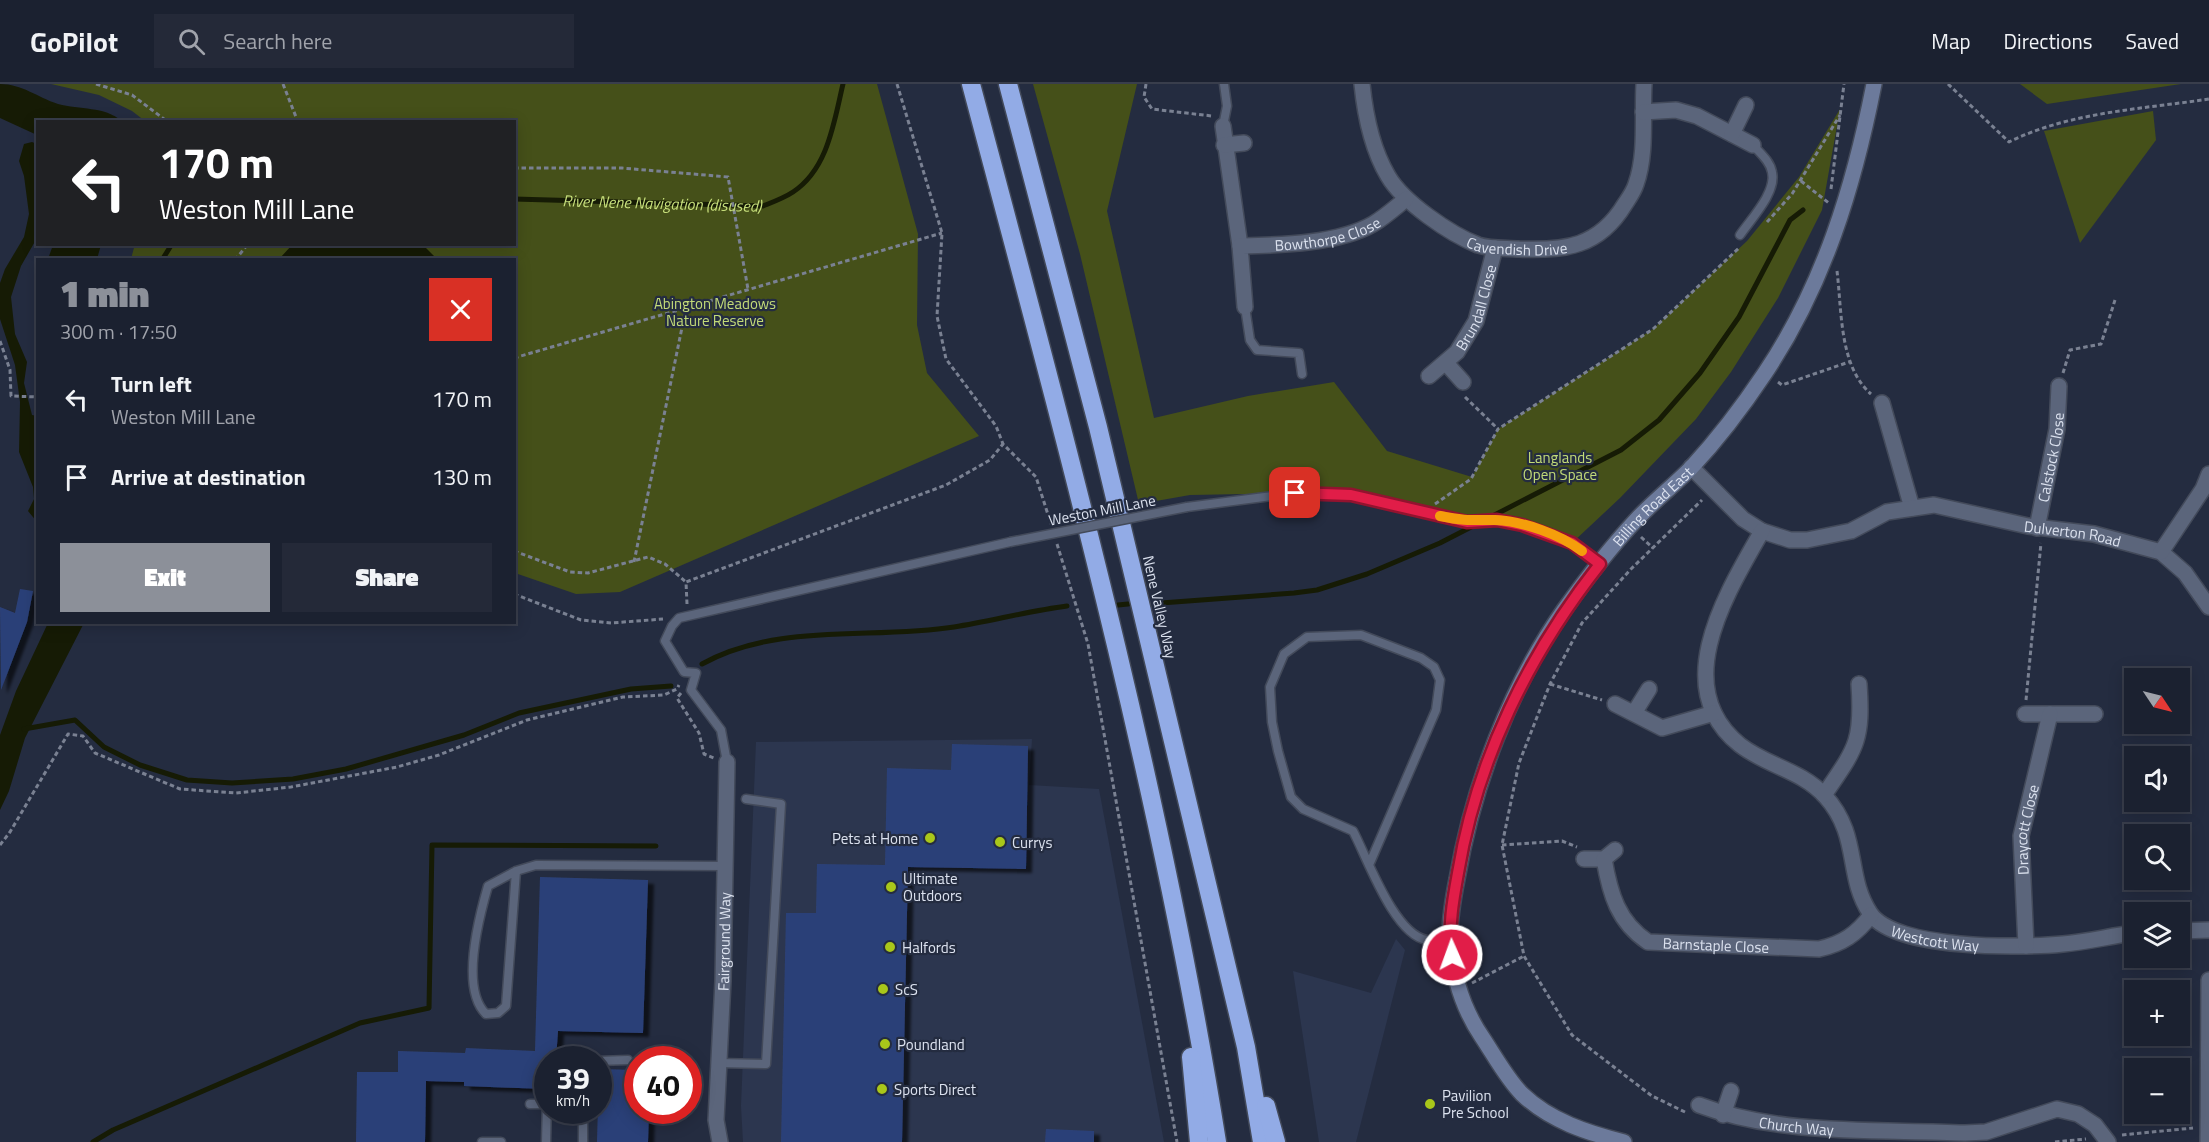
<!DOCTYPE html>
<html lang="en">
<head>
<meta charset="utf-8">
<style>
	body { margin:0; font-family:"Titillium Web",sans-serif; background:#242938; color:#f1f3f6; height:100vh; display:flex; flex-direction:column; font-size:22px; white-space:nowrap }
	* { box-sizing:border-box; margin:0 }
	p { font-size:20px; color:#a0a3ab }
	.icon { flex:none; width:33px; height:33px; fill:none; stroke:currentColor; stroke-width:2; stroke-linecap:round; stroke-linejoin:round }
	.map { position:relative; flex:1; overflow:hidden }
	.drawer { position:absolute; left:36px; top:174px; width:480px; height:366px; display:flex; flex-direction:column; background:#1b2130; border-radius:0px; box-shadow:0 3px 15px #0003,0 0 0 2px #393e4c }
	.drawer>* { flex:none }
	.hud { position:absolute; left:36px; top:36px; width:480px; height:126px; border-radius:0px; box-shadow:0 3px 15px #0003,0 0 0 2px #393e4c; background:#202124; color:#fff; overflow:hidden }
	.needle { width:39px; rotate:125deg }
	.fabs { position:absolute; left:2124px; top:584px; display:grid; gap:12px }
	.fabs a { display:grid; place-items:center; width:66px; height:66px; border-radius:0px; background:#1b2130; box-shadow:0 3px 15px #0003,0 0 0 2px #393e4c; font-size:30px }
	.speed { position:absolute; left:534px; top:962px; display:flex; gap:12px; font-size:30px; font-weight:700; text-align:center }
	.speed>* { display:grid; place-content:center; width:78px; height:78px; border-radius:50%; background:#1b2130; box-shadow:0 3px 15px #0003,0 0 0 2px #393e4c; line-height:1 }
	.speed small { font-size:15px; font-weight:400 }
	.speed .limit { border:9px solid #d22; background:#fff; color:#111 }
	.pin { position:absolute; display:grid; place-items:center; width:51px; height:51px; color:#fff; margin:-26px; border-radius:12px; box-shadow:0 3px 9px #0006 }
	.me { position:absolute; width:66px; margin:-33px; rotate:358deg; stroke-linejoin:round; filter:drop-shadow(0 0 4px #0008) }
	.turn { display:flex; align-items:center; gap:21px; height:126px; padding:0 24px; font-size:27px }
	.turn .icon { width:78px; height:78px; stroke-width:2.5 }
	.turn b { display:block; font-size:42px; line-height:51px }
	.round { display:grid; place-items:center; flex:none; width:63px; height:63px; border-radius:0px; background:#242938 }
	.summary { display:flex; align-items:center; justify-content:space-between; height:102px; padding:0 24px }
	h1 { font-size:36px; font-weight:800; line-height:45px; color:#8c9099 }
	.action { display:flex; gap:12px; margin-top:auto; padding:12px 24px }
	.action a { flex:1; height:69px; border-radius:0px; background:#8c9099; color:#fff; font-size:24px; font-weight:800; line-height:69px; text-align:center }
	.action a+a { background:#242938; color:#f1f3f6 }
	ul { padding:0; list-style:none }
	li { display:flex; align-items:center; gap:18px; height:78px; padding:0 24px }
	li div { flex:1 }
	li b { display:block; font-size:22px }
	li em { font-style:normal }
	header { display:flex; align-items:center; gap:36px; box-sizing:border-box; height:84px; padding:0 30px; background:#1b2130; border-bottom:2px solid #393e4c }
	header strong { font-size:28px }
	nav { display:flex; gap:33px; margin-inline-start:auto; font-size:21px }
	.search { width:420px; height:54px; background:#242938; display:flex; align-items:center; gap:15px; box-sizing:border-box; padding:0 21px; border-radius:0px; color:#a0a3ab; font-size:22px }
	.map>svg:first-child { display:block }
	.built { fill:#2c364f }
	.green { fill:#455019 }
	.water { fill:#161b05 }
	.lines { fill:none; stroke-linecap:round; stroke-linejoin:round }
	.stream { stroke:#161b05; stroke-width:5 }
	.building { fill:#2c4178; filter:url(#shadow) }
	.lane-casing { stroke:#434a5a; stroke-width:11 }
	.street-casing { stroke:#434a5a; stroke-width:18 }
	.secondary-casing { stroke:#434a5a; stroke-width:18 }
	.highway-casing { stroke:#434a5a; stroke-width:21 }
	.path { stroke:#7a8192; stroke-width:3; stroke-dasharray:4.5 3; stroke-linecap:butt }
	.lane { stroke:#5b657b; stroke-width:8 }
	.street { stroke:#5b657b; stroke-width:15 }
	.secondary { stroke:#6c7a9b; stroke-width:15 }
	.highway { stroke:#92abe6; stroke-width:18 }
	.lane-bridge-casing { stroke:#434a5a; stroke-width:11; stroke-linecap:butt }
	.lane-bridge { stroke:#5b657b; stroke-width:8 }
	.route-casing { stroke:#92132f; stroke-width:15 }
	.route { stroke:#e11d48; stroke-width:10 }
	.slow { stroke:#f59e0b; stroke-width:10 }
	.poi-dot { fill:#a9c71a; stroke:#242c40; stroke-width:2 }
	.labels { text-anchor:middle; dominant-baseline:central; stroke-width:4.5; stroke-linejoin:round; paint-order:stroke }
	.street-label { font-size:15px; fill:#dce2ef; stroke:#242c40 }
	.park-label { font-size:15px; fill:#c3db78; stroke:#242c40 }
	.poi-label { font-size:15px; fill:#dce2ef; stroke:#242c40; text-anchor:start }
	.water-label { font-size:16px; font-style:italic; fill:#c7df7c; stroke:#242c40 }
</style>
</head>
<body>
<header>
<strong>GoPilot</strong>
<div class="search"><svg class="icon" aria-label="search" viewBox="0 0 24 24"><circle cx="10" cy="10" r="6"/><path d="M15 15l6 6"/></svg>Search here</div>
<nav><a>Map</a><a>Directions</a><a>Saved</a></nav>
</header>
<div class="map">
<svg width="2209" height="1058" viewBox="0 0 2209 1058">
	<defs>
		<filter id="shadow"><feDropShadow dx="6" dy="4" stdDeviation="1.5" flood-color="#0009"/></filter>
	</defs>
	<rect width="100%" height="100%" fill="#242c40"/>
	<!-- built -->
	<g class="built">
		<path d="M1032 655 1029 701 1099 705 1164 1058H743L741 1022 756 658Z"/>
		<path d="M1396 855 1405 866 1356 1058H1319L1293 887 1371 909Z"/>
	</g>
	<!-- green -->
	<g class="green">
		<path d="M51 0H877L918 150 917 241 927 289 979 352 620 508 576 510 515 489 514 176 131 175 135 160H514V38L145 37 132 27 99 11Z"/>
		<path d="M1033 0H1137L1107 127 1154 334 1248 312 1334 298 1387 367 1472 393 1498 345 1653 245 1747 157 1799 93 1840 25 1822 126 1778 214 1731 288 1696 335 1620 414 1572 459 1522 441 1467 438 1351 412 1295 409 1190 411 1139 420 1080 170Z"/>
		<path d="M2020 0H2181L2047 20Z"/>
		<path d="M2153 27 2156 56 2080 159 2044 47Z"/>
	</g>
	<!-- water -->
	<g class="water">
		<path d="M0 0C22 0 37 13 58 20 80 26 104 22 122 37L38 38 37 51 0 34Z"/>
		<path d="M32 58 37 60V154L21 182 11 213 15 250 27 278 24 299 32 331 37 332V438L28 427 34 415 33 403 19 368 20 318 15 281 0 235V199L5 185 24 153 29 130 24 92 19 77 24 60Z"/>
		<path d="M293 160 423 161 437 175H279Z"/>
		<path d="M53 161V160L101 161 97 175H48Z"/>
		<path d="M48 539H84L25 654 9 707 0 726V651L16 607Z"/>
	</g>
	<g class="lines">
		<!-- stream -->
		<g class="stream">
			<path id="s1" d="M514 115 763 122C773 118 784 114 793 108 828 85 834 38 843 0"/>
			<path d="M162 176 172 160"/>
			<path d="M1161 519 1294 509 1317 506 1367 490 1440 459 1621 366 1659 336 1700 289 1739 233 1790 136 1803 126"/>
			<path d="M1118 521 1128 520"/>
			<path d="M702 580C778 538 871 556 954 543 992 537 1028 527 1067 522"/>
			<path d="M24 645 75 636 104 663 140 681 187 696 232 699 293 695 346 685 464 651 519 629 631 605 671 602"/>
			<path d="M93 1058 113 1046 360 939 429 924 432 761 656 762"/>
		</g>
	</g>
	<!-- building -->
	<g class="building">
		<path d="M20 505 33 507 27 538 1 606 0 523 15 529Z"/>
		<path d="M952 660 1028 662 1026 785 908 783 902 1058H781L786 829H816L817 780 885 781 887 684 951 686Z"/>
		<path d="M540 793 648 796 643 949 558 947 556 975H548V1005L464 1002V998L426 997 425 1058H356L357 988H398V967L465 969 466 964 535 967Z"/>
		<path d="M599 985 638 986V1026H649L648 1058H597Z"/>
		<path d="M1046 1045 1094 1047V1058H1045Z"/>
	</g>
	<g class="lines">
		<defs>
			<g id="lane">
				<path d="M1223 42 1227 22 1224 0"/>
				<path d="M1740 151C1751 135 1777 108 1772 88 1770 77 1760 69 1753 61"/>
				<path d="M1245 223 1250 256 1257 266 1299 269 1302 290"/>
				<path d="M1187 423 1295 409 1351 412 1467 438 1497 436 1522 441 1572 459 1600 480"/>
				<path d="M727 678 721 646 691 606 696 589 684 588 665 557 672 542 679 534 1010 458"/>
				<path d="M1369 781 1436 626 1440 596 1434 583 1421 574 1361 551 1307 553 1284 570 1270 603 1272 638 1278 667 1291 713 1303 725 1353 747C1367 773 1394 851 1427 856 1434 857 1443 855 1450 855"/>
				<path d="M516 787 506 922 498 929 486 930C460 905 479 833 488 802L516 787 536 781 725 782"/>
				<path d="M598 977 628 976"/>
				<path d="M719 979 766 980 781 720 746 715"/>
				<path d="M530 1020H547L546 1058"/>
				<path d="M482 1058H501"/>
				<path d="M583 1058V1026"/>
			</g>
			<g id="street">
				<path id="s2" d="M1362 0C1365 30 1372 65 1388 92 1403 118 1450 150 1478 161 1490 165 1506 164 1519 165 1565 167 1599 163 1625 120 1629 114 1634 107 1636 100 1647 69 1642 32 1644 0"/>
				<path d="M1643 28 1676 26 1697 32 1753 61"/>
				<path d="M1223 42 1240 162"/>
				<path d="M1732 50 1746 21"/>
				<path d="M1224 61 1244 59"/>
				<path id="s3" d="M1245 223 1240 162C1280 161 1338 160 1373 140 1385 133 1396 123 1406 115"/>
				<path d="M1446 279 1463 298"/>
				<path id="s4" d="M1429 292 1457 268 1476 237 1495 164"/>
				<path d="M1882 319 1912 424"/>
				<path id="s5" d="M1691 383 1743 435 1762 447 1790 456H1807L1851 447 1887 428 1934 421 2028 442 2094 450 2161 468 2185 489 2209 523"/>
				<path id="s6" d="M2037 444 2057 345 2059 302"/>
				<path id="s7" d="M1762 447C1728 507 1667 603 1740 661 1767 682 1801 686 1825 712 1861 752 1845 791 1870 829 1894 866 2022 864 2063 860 2087 858 2110 852 2134 849"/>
				<path d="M2161 468 2203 405 2209 390"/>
				<path d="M1615 620 1662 644 1714 629"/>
				<path d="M1634 629 1649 605"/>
				<path d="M2025 630H2095"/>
				<path d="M1824 711C1856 664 1863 658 1859 600"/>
				<path d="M1584 775H1604L1615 766"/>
				<path id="s8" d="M1604 775C1610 810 1618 838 1648 858L1819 865C1842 860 1857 850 1871 831"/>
				<path d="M2180 847 2209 846"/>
				<path id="s9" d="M2026 862 2021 752 2050 630"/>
				<path id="s10" d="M1699 1021C1781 1052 1878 1045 1965 1049L1986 1048 2057 1025 2078 1030 2095 1041 2108 1058"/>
				<path d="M1723 1031 1731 1007"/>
				<path id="s11" d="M720 1058 716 1036 723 897 727 678"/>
				<path d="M2208 1058 2209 896"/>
			</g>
			<g id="secondary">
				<path id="s12" d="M1624 1058C1588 1049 1550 1037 1522 1010 1507 995 1494 971 1482 953 1463 925 1453 892 1450 858 1449 837 1453 815 1457 795 1473 702 1510 603 1564 526 1586 495 1610 464 1636 436 1653 418 1673 402 1691 384 1718 355 1743 322 1765 289 1824 201 1854 102 1874 0"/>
			</g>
			<g id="highway">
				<path d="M971 0C1064 350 1160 700 1217 1058"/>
				<path d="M1008 0 1098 343 1246 963 1262 1058"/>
				<path d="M1191 973 1199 1058"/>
				<path d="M1266 1022 1276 1058"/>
			</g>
		</defs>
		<!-- lane casing -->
		<use href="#lane" class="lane-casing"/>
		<!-- street casing -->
		<use href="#street" class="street-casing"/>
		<!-- secondary casing -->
		<use href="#secondary" class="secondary-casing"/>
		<!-- highway casing -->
		<use href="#highway" class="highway-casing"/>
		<!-- path -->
		<g class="path">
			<path d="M96 0 132 11 168 38"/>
			<path d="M283 0 298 38"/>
			<path d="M897 0 942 149 937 232 946 275 996 342 1003 360 1036 393 1051 440"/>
			<path d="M1146 0 1144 13 1152 25 1212 32"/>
			<path d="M1948 0 2009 58C2069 28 2143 25 2209 15"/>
			<path d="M514 84H622L728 93 748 205"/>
			<path d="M1801 97 1830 120"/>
			<path d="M1831 105 1844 0"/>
			<path d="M1767 138 1792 110 1840 31"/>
			<path d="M235 176 248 160"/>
			<path d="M1837 187C1842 227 1839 282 1871 310"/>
			<path d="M0 257 10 286 11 312 38 313"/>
			<path d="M514 274 942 149"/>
			<path d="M2063 289 2070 266 2101 260 2115 216"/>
			<path d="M1778 298 1782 301 1849 278"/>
			<path d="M1465 313 1498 345"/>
			<path d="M1435 420 1471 395 1498 345 1653 245 1740 163"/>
			<path d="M1641 453 1653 464"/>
			<path d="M1057 460 1088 560 1177 1058"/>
			<path d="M514 467 570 488 588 489 648 473 665 480 686 498"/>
			<path d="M634 478 686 224"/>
			<path d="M514 510 581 536 611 539 663 535"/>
			<path d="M687 520 686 498 946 401 990 376 1003 360"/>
			<path d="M1550 600 1602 616"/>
			<path d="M681 609 677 614 699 649 704 670 714 674"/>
			<path d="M2026 616 2041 459"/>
			<path d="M0 761 10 748 68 650 83 652 95 669 180 705 236 709 291 703 397 683 439 671 527 636 623 613 664 611 677 605 679 601"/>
			<path d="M1502 761 1562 757 1577 763"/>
			<path d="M1472 899 1524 872"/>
			<path d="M1685 1028 1652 1012 1572 951 1524 872 1502 761 1519 679 1550 600 1582 539 1631 485 1702 416"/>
			<path d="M2122 1051 2193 1044"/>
			<path d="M2055 1058 2086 1055"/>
		</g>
		<!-- lane -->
		<use href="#lane" class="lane"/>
		<!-- street -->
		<use href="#street" class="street"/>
		<!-- secondary -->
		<use href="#secondary" class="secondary"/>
		<!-- highway -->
		<use href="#highway" class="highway"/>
		<defs>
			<path id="lane-bridge" d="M1010 458 1187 423"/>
		</defs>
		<!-- lane-bridge casing -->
		<use href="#lane-bridge" class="lane-bridge-casing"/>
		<!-- lane-bridge -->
		<use href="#lane-bridge" class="lane-bridge"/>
	</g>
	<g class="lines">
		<defs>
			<path id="route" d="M1295 409 1351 411 1467 438 1497 436 1522 441 1572 459 1600 480C1529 570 1477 675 1458 789 1453 816 1448 843 1452 871"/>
		</defs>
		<!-- route casing -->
		<use href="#route" class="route-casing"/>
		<!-- route -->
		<use href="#route" class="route"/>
		<!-- slow -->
		<path class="slow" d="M1440 432C1464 437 1472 436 1495 436 1523 437 1561 451 1582 467"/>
	</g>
	<!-- markers -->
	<g class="poi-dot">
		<circle cx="930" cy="754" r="6"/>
		<circle cx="1000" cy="758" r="6"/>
		<circle cx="891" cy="803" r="6"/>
		<circle cx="890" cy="863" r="6"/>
		<circle cx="883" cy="905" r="6"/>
		<circle cx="885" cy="960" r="6"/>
		<circle cx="882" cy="1005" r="6"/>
		<circle cx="1430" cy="1020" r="6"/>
	</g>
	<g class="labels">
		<!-- street labels -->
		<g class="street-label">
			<text stroke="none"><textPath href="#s3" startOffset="150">Bowthorpe Close</textPath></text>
			<text stroke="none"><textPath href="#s2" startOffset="250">Cavendish Drive</textPath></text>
			<text stroke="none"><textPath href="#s4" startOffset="86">Brundall Close</textPath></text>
			<text stroke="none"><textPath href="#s6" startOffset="72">Calstock Close</textPath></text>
			<text stroke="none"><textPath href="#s12" startOffset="777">Billing Road East</textPath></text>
			<text transform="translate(1102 426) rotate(-11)">Weston Mill Lane</text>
			<text stroke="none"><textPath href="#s5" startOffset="417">Dulverton Road</textPath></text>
			<text transform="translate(1160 523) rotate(77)">Nene Valley Way</text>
			<text stroke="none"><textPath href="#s9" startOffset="117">Draycott Close</textPath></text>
			<text stroke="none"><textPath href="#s7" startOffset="536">Westcott Way</textPath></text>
			<text stroke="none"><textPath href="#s11" startOffset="201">Fairground Way</textPath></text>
			<text stroke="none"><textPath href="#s8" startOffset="165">Barnstaple Close</textPath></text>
			<text stroke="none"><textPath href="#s10" startOffset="100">Church Way</textPath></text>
		</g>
		<!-- park labels -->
		<g class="park-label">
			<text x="715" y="219">Abington Meadows<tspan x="715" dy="17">Nature Reserve</tspan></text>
			<text x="1560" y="373">Langlands<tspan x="1560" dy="17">Open Space</tspan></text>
		</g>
		<!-- poi labels -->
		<g class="poi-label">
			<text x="918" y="754" text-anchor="end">Pets at Home</text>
			<text x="1012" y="758">Currys</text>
			<text x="903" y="794">Ultimate<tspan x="903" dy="17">Outdoors</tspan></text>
			<text x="902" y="863">Halfords</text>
			<text x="895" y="905">ScS</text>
			<text x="897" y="960">Poundland</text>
			<text x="894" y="1005">Sports Direct</text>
			<text x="1442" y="1011">Pavilion<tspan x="1442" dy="17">Pre School</tspan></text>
		</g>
		<!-- water labels -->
		<g class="water-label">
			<text stroke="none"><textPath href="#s1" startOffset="148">River Nene Navigation (disused)</textPath></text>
		</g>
	</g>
</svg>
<div class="fabs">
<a><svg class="needle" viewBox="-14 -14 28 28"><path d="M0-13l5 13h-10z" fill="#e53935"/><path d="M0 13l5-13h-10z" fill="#a0a3ab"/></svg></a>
<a><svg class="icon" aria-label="sound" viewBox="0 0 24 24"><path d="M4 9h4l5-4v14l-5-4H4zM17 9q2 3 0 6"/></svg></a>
<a><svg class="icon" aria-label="search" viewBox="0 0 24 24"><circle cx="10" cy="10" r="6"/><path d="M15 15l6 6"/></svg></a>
<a><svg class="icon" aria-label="layers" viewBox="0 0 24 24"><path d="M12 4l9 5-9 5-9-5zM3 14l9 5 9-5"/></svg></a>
<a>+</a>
<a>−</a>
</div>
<div class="speed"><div>39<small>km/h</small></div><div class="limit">40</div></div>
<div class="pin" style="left:1295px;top:409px;background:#d93025"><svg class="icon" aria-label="arrive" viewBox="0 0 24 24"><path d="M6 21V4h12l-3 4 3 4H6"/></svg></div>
<svg class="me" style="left:1452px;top:871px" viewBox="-20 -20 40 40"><circle r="17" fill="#e11d48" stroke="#fff" stroke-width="3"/><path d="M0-11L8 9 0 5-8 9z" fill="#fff"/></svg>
<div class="hud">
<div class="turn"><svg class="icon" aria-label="left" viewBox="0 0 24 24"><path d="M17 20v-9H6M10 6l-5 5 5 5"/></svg><div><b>170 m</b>Weston Mill Lane</div></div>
</div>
<section class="drawer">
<div class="summary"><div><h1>1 min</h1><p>300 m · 17:50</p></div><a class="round" style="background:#d93025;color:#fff"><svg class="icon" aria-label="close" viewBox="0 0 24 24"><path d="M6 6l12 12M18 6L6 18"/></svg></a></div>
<ul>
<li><svg class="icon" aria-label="left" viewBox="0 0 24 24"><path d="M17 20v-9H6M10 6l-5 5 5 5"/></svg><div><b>Turn left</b><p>Weston Mill Lane</p></div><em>170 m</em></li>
<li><svg class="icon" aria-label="arrive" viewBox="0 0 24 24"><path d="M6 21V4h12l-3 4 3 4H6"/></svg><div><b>Arrive at destination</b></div><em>130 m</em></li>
</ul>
<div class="action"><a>Exit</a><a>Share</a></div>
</section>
</div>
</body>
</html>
